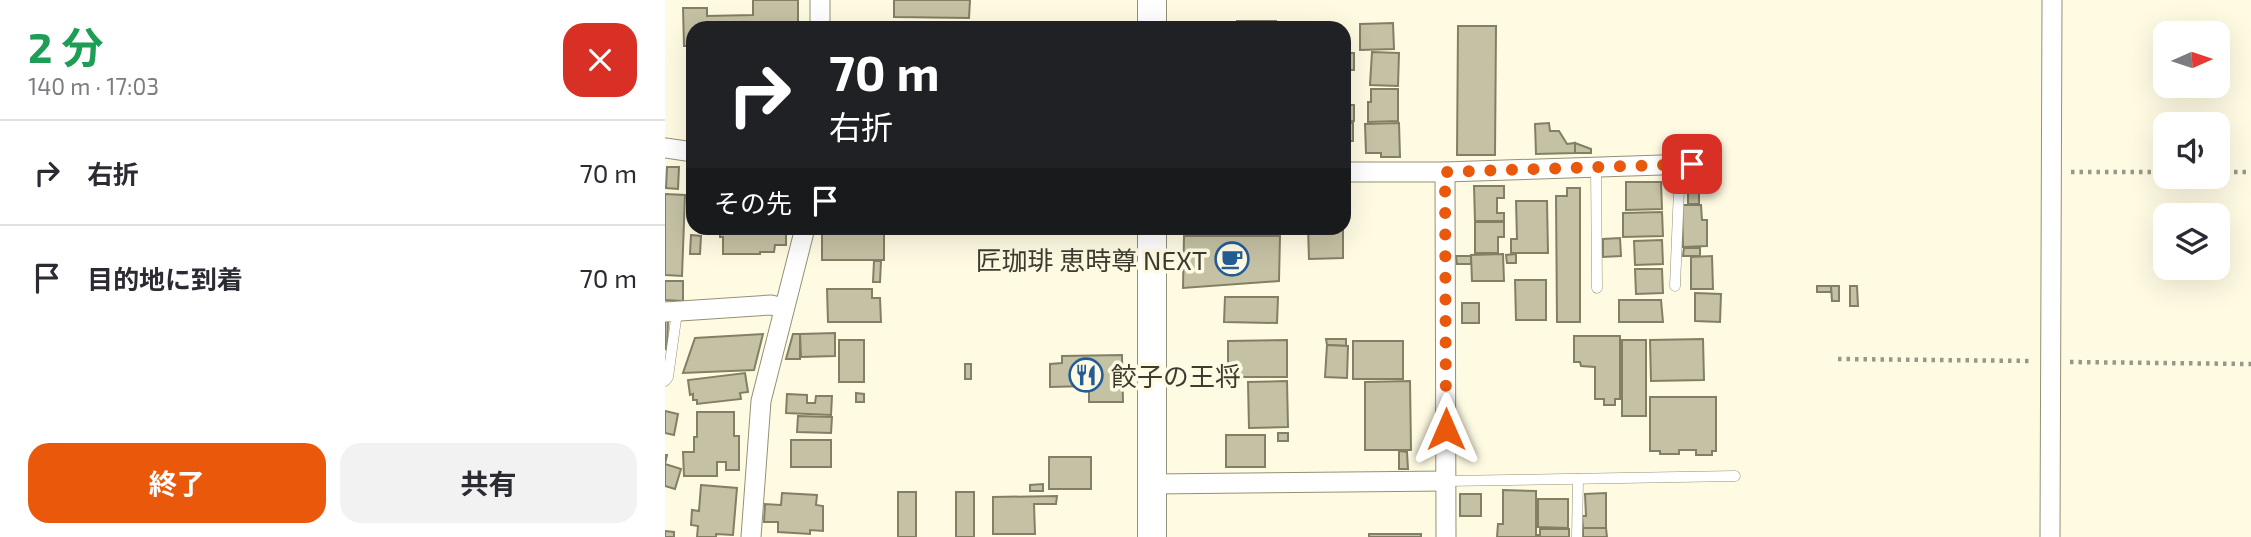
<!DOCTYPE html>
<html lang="ja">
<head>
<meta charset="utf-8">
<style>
	body { margin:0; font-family:"Exo 2","Noto Sans JP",sans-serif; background:#f2f2f3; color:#2b2b33; height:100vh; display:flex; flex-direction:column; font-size:26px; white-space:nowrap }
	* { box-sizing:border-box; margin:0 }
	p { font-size:23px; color:#7c7c81 }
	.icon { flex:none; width:38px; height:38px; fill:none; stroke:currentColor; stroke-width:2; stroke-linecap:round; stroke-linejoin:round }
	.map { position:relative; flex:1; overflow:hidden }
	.details { display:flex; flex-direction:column; background:#fff; width:665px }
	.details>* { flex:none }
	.banner { position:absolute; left:21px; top:21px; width:665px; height:214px; border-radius:21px; box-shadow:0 7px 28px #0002; background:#202124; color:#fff; overflow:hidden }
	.needle { width:46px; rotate:87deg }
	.buttons { position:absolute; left:1488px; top:21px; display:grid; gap:14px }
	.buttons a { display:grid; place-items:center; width:77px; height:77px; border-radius:14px; background:#fff; box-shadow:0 7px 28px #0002; font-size:35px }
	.pin { position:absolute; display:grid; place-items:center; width:60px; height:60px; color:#fff; margin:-30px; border-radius:14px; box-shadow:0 4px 10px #0006 }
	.me { position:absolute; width:77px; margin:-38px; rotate:0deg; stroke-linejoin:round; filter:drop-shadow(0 0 5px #0008) }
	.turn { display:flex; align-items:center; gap:24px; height:147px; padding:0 28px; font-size:32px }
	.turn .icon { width:91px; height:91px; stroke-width:2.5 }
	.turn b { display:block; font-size:49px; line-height:60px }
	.then { display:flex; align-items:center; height:66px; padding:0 28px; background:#0003; gap:14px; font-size:26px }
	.round { display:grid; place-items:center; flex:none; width:74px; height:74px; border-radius:21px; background:#f2f2f3 }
	.overview { display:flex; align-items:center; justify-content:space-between; height:119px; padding:0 28px }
	h1 { font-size:42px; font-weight:700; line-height:52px; color:#1e9e55 }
	.cta { display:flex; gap:14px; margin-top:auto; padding:14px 28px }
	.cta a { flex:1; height:80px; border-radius:21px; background:#ea580c; color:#fff; font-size:28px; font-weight:700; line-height:80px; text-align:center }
	.cta a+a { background:#f2f2f3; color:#2b2b33 }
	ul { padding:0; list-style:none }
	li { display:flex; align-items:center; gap:21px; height:105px; padding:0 28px; border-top:2px solid #e1e1e2 }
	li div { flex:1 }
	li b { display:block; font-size:26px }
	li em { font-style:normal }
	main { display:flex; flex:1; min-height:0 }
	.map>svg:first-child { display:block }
	.building { fill:#c5c1a4; stroke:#837f64; stroke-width:2 }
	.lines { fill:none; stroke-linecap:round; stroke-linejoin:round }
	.lane-casing { stroke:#949075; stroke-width:11 }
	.street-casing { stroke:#949075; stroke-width:21 }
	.secondary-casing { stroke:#949075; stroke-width:30 }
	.path { stroke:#999785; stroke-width:4.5; stroke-dasharray:3.5 5; stroke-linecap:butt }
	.lane { stroke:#fff; stroke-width:10 }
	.street { stroke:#fff; stroke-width:19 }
	.secondary { stroke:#fff; stroke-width:28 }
	.route { stroke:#ea580c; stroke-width:12; stroke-dasharray:0 21.6 }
	.labels { text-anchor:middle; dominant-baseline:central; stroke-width:7; stroke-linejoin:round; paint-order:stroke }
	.poi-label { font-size:26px; fill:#3e3c30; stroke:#fffbe3; text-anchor:end }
</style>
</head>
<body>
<main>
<section class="details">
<div class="overview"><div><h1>2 分</h1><p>140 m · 17:03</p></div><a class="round" style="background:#d93025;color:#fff"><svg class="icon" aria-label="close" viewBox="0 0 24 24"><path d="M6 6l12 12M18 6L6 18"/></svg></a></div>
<ul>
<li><svg class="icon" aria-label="right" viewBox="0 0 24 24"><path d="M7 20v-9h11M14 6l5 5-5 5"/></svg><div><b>右折</b></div><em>70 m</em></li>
<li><svg class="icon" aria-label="arrive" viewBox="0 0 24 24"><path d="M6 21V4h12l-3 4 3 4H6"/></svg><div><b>目的地に到着</b></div><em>70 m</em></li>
</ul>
<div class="cta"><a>終了</a><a>共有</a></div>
</section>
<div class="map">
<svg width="1586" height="537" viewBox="0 0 1586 537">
	<rect width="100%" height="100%" fill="#fffbe3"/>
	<!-- building -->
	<g class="building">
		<path d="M88 0H133V28H28V46H19L18 8H42V16L88 15Z"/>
		<path d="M229 0H305L304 18 229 17Z"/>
		<rect x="572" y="21" width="39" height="7"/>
		<path d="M728 23 729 49 695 50V24Z"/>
		<path d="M793 26H831L830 155H792Z"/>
		<path d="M707 52 734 53 733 86 705 85Z"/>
		<rect x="679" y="53" width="10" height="17"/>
		<path d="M706 89H733V121L703 122V102H706Z"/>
		<rect x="679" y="105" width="10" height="16"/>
		<rect x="679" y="123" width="9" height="18"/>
		<path d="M734 123 735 157H716V153H701L700 124Z"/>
		<path d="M884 123 885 131H894L902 144 910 143V153L871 154 870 124Z"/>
		<path d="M910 143 926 149V153H910Z"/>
		<path d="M2 167H14L13 189 1 188Z"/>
		<path d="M961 182H996L997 209 961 210Z"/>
		<rect x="1023" y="185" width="11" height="19"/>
		<path d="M809 186H839V198H832V213H839V221H810Z"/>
		<path d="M902 188H915V322H892L891 196H902Z"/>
		<path d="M0 194 20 195 17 276 0 275Z"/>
		<path d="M851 201H882L883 253H846V239H852Z"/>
		<path d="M1017 205H1036L1037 220H1042V246L1018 247Z"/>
		<path d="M997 212 998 236 958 237V213Z"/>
		<path d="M810 222H839V237H833V253H810Z"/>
		<path d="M55 228H121V245H110L109 252H95V254H58V237H55Z"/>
		<rect x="157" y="228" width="62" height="32"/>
		<path d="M643 228H678V258L644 259Z"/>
		<path d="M26 235 36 236 35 254H25Z"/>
		<path d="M519 236H615L614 281 518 288Z"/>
		<path d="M955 238 956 256 938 257V239Z"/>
		<path d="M997 240 998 264 970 265 969 241Z"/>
		<path d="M1019 248H1035V256H1018Z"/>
		<path d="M838 254 839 281H807L806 255Z"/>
		<path d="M851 254V263H842L841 255Z"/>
		<path d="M791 256H806V264H792Z"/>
		<path d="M1047 256 1048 289H1026V257Z"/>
		<path d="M209 261H216L215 282H208Z"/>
		<path d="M970 269H997L998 293 971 294Z"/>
		<path d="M850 280H881V320H851Z"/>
		<path d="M0 281H18V301L0 300Z"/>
		<rect x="1152" y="286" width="14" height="6"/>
		<path d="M1166 286H1174V301H1167Z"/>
		<path d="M1185 286H1192L1193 306H1185Z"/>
		<path d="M162 289H207V298H215L216 322H163Z"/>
		<path d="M1030 293 1056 294 1055 322 1030 321Z"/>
		<path d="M560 297H613L612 323 559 322Z"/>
		<path d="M954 300H996L998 322H954Z"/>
		<rect x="797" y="303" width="17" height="20"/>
		<path d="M0 321H3L2 350 0 349Z"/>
		<path d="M170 333V356L136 357 135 334Z"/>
		<path d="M98 334 89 370 18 373 30 338Z"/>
		<path d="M128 334H135V359H121Z"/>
		<path d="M909 336H955V399H950V405H939V399H930V367L916 366 915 362H909Z"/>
		<path d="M661 339H681V346L662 345Z"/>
		<path d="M1038 339 1039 380 986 381 985 340Z"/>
		<rect x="174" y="340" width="25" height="42"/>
		<path d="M622 340V377H571V369H563V341Z"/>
		<rect x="957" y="340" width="24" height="76"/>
		<rect x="688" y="341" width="50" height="38"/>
		<path d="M662 345 683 346 682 378 660 377Z"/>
		<path d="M457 355 458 402H424V386L385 387V364L397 363V356Z"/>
		<rect x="300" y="364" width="6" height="15"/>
		<path d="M80 373 83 392 75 393 76 399 32 404V400H28V394L25 395 23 380Z"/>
		<path d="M622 381 623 427 584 428 583 382Z"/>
		<path d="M745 381 746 450H700V382Z"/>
		<path d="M191 393 199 394V402H191Z"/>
		<path d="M122 394 142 395V403H150L151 396H167L166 415 121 413Z"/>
		<path d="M985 397H1051V451H1047V455H1031V450H1014V454H995V451H985Z"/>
		<path d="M0 411 13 414 9 435 0 433Z"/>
		<path d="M32 412H69V436H74V470H61V462H52V476H19L18 452H29V437H32Z"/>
		<path d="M133 416 167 417 166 433 132 432Z"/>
		<rect x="613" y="433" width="10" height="8"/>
		<rect x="561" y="435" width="39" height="32"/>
		<rect x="126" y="440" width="40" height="27"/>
		<path d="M734 451 742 452 743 469H734Z"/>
		<path d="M0 455H2L0 464 16 469 10 489 0 486Z"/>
		<rect x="384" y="457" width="42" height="32"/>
		<path d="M378 484V491H365V485Z"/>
		<path d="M36 485 72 488 68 535 51 534V537H32L33 526 26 525 27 510 34 511Z"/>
		<path d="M838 490 871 491V537H832L833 524H838Z"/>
		<rect x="233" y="492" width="18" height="45"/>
		<rect x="291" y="492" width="18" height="45"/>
		<path d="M117 493 152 495 151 505 158 506V531L145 530V534L113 532V522H99L100 504 116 505Z"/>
		<path d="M941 493V528H918L917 516H921L920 494Z"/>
		<rect x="795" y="494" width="21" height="22"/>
		<path d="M392 496 391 504H369L370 534H328V497Z"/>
		<path d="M873 499H903V528L873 527Z"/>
		<path d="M918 528H941L942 537H918Z"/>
		<path d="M875 529H904V537H873V535H875Z"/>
		<path d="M0 531 9 532V537H0Z"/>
		<rect x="704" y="534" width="52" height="3"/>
	</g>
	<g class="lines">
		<defs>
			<g id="lane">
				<path d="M931 167 932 288"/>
				<path d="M1010 286 1015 165"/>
				<path d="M0 381 3 377 12 312"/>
				<path d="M782 481 1070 476"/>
				<path d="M912 537 913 479"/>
			</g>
			<g id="street">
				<path d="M155 28V0"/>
				<path d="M0 148 28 152"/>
				<path d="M679 172H780L1027 164"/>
				<path d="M780 172 781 537"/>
				<path d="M0 312 106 305 119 308"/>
				<path d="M487 484 782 481"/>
				<path d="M86 537 96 401 140 228"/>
				<path d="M1385 537 1387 0"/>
			</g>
			<g id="secondary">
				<path d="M487 0V28"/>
				<path d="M487 537V228"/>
			</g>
		</defs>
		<!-- lane casing -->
		<use href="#lane" class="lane-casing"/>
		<!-- street casing -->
		<use href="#street" class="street-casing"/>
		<!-- secondary casing -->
		<use href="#secondary" class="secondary-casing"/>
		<!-- path -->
		<g class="path">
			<path d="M1406 172H1500"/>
			<path d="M1552 172H1586"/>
			<path d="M1173 359 1368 361"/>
			<path d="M1405 362 1586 364"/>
		</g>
		<!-- lane -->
		<use href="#lane" class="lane"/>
		<!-- street -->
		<use href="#street" class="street"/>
		<!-- secondary -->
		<use href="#secondary" class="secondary"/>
	</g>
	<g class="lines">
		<!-- route -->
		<path class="route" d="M781 429 780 172 1027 164"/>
	</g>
	<!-- icons -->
	<defs>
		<symbol id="cafe-ring" viewBox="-11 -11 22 22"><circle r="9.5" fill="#fffbe3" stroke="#245d95" stroke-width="1.5"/><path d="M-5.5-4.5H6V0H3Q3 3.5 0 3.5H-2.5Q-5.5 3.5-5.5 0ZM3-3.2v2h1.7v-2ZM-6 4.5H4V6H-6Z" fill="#245d95"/></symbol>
		<symbol id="restaurant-ring" viewBox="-11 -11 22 22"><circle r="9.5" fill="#fffbe3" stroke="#245d95" stroke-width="1.5"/><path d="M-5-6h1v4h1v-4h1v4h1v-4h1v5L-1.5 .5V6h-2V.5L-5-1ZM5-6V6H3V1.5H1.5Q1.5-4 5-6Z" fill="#245d95"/></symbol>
	</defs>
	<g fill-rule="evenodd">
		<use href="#cafe-ring" x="548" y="240" width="38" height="38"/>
		<use href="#restaurant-ring" x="402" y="356" width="38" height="38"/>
	</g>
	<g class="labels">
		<!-- poi labels -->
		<g class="poi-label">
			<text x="542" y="259">匠珈琲 恵時尊 NEXT</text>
			<text x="446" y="375" text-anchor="start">餃子の王将</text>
		</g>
	</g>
</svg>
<div class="buttons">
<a><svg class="needle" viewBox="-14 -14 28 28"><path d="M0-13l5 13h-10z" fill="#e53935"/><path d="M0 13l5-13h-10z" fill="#7c7c81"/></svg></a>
<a><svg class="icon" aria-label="sound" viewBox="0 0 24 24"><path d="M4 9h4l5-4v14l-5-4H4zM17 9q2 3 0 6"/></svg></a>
<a><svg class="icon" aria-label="layers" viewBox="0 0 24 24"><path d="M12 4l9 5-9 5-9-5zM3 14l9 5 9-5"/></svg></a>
</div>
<div class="pin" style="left:1027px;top:164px;background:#d93025"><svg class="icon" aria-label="arrive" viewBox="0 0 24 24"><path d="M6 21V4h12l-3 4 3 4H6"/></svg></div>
<svg class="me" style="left:781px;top:429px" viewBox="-20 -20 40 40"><path d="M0-17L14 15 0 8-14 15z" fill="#ea580c" stroke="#fff" stroke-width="4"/></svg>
<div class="banner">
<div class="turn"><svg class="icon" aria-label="right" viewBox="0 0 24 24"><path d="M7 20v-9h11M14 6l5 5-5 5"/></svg><div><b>70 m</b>右折</div></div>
<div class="then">その先<svg class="icon" aria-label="arrive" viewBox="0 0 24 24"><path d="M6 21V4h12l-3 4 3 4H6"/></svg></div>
</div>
</div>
</main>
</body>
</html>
